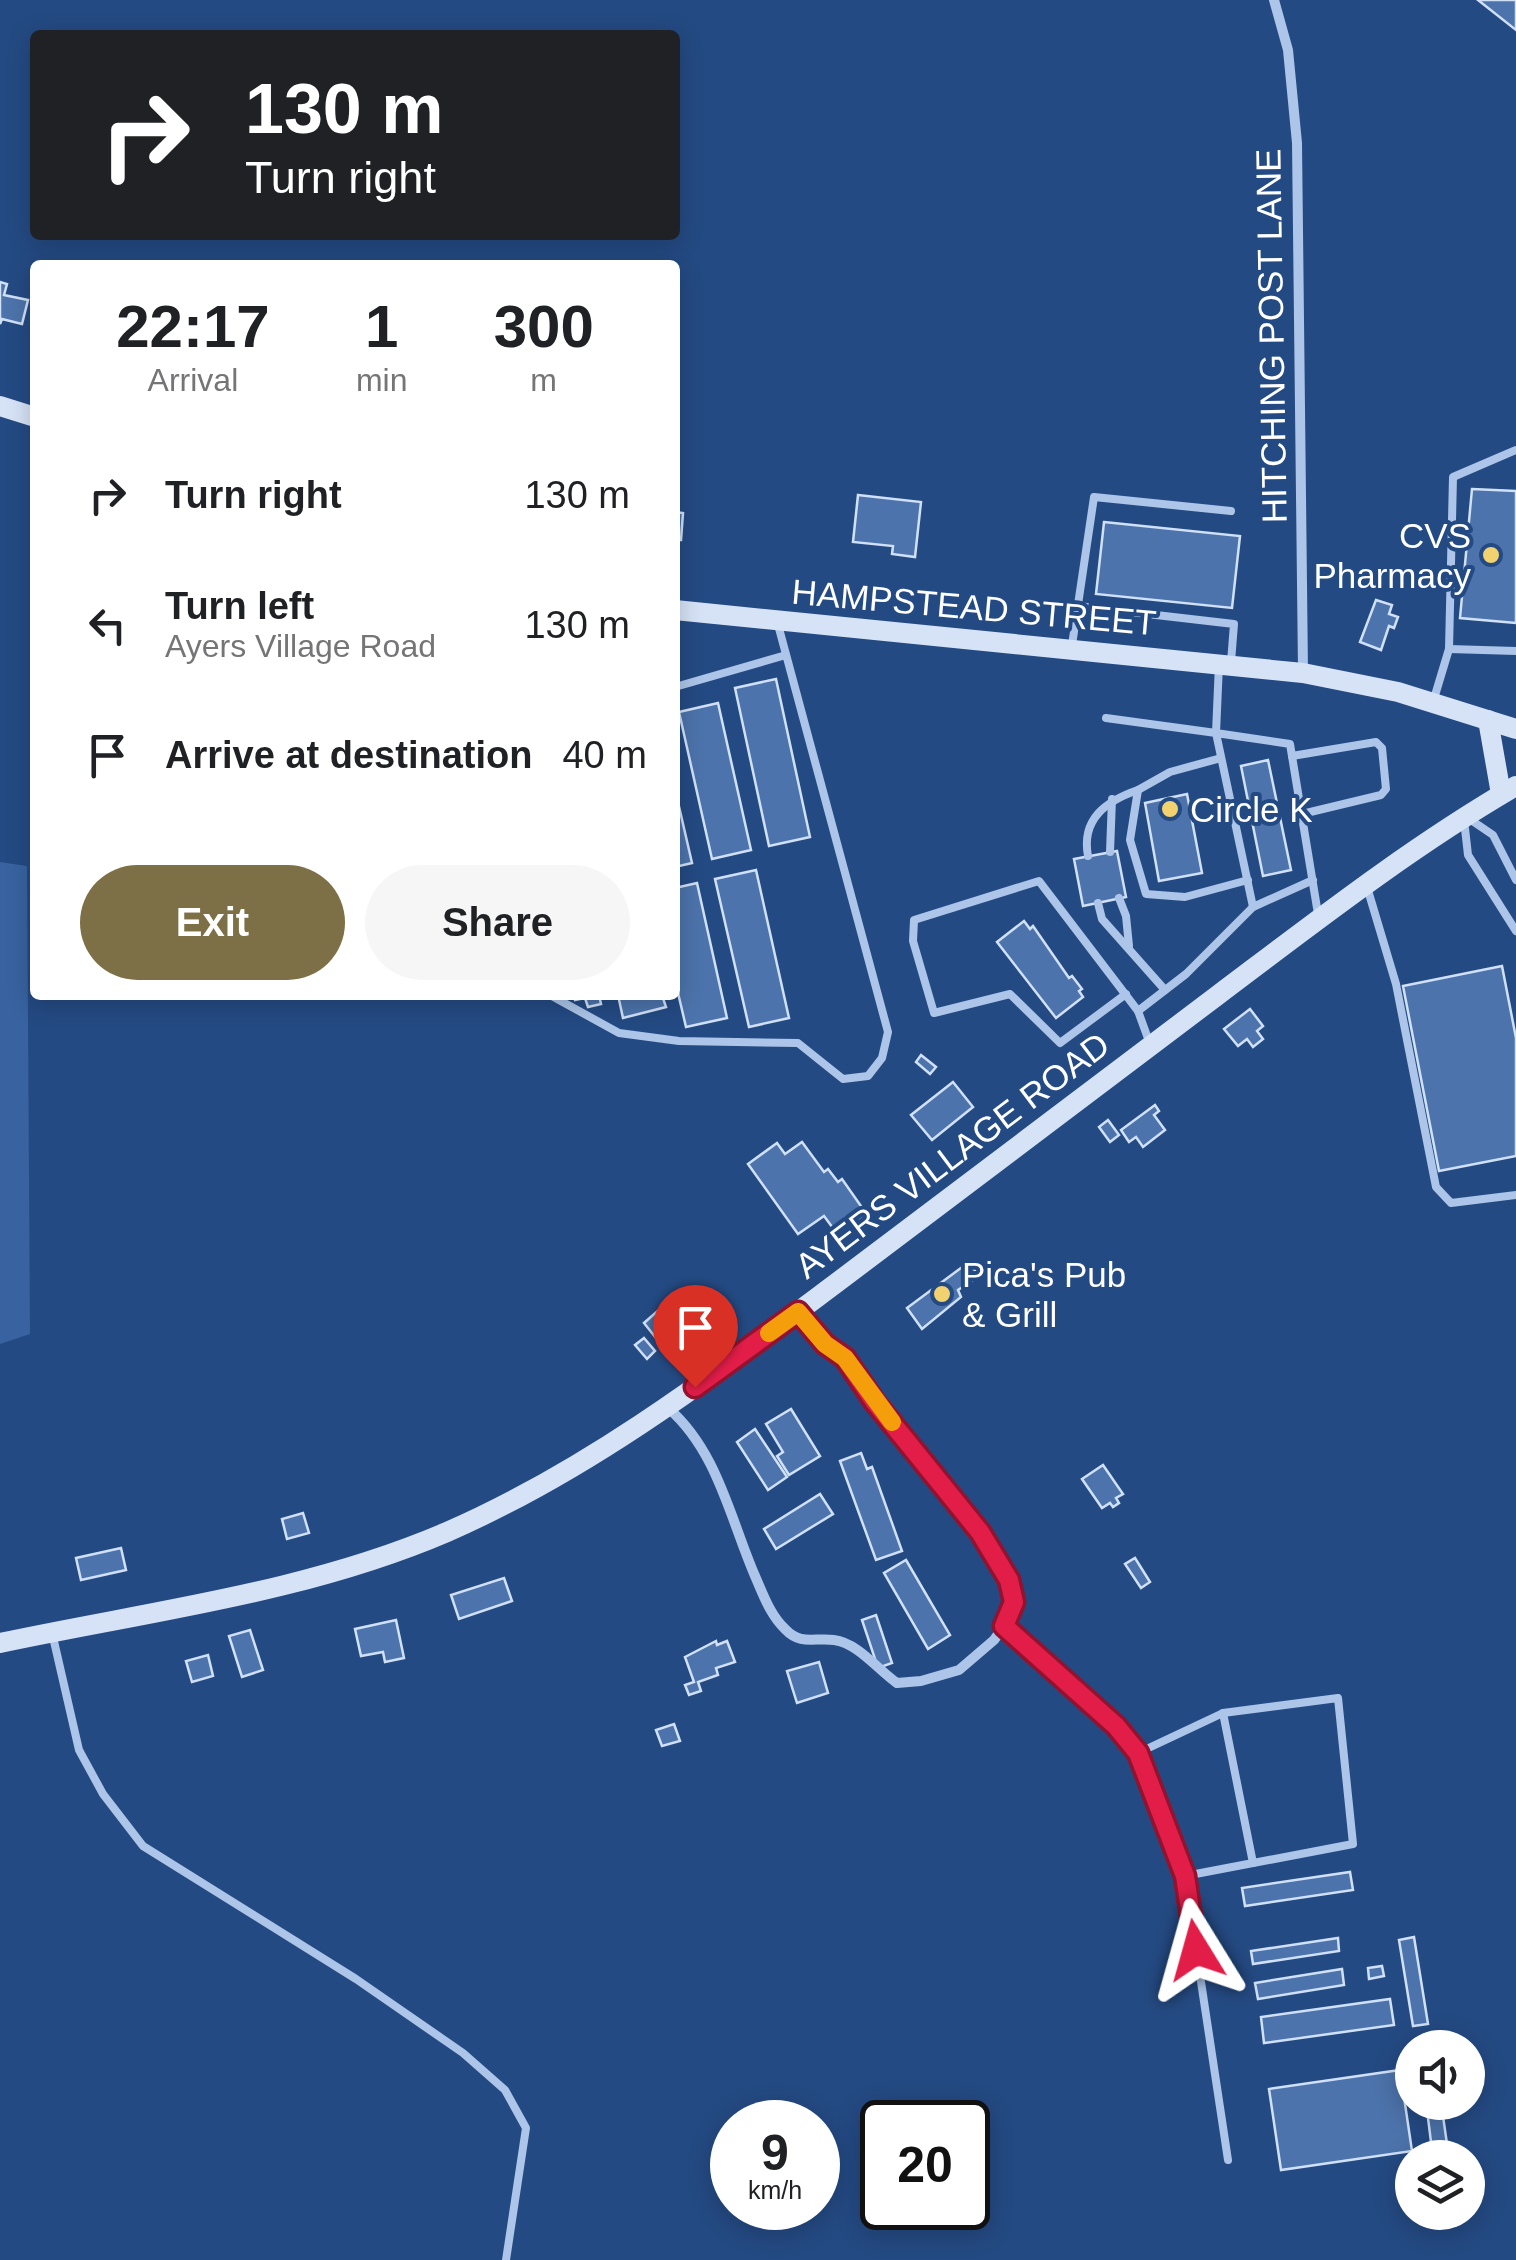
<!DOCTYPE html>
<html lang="en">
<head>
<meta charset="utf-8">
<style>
	body { margin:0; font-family:Arial,sans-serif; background:#f6f6f6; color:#202124; height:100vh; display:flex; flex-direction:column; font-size:38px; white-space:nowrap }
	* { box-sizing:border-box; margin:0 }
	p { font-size:32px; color:#757577 }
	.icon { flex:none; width:55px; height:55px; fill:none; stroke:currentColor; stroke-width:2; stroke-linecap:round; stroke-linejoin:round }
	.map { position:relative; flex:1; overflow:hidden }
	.sheet { position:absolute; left:30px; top:260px; width:650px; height:740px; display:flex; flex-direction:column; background:#fff; border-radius:10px; box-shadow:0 5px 25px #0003 }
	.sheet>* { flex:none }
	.hud { position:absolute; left:30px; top:30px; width:650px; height:210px; border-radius:10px; box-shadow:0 5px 25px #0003; background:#202124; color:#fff; overflow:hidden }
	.tools { position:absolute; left:1395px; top:2030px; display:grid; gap:20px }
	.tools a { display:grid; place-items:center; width:90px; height:90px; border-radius:50%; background:#fff; box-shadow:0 5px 25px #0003; font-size:50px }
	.speed { position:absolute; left:710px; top:2100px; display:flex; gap:20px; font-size:50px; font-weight:700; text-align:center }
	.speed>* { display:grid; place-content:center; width:130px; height:130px; border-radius:50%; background:#fff; box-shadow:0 5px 25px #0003; line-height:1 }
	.speed small { font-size:25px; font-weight:400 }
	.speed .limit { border:5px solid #111; border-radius:15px; background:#fff; color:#111 }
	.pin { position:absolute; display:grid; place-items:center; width:85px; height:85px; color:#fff; margin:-102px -42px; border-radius:50% 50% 50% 0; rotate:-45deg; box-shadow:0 0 10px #0007 }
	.pin .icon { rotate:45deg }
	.me { position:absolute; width:110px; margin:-55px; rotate:352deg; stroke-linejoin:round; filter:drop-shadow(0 0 8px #0008) }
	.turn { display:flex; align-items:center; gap:35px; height:210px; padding:0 50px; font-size:45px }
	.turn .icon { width:130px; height:130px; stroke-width:2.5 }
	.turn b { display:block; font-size:70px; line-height:85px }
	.eta { display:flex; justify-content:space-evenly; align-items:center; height:170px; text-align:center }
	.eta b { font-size:60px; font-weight:600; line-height:70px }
	.primary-button { display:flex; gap:20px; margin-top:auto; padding:20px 50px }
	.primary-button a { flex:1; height:115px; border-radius:60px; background:#7e7046; color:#fff; font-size:40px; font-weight:600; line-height:115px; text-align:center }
	.primary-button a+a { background:#f6f6f6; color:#202124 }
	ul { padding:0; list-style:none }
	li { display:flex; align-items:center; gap:30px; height:130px; padding:0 50px }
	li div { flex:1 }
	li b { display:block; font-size:38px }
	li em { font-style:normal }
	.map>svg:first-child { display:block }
	.green { fill:#3863a0 }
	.building { fill:#4c73ab; stroke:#d0e0f6; stroke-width:2.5 }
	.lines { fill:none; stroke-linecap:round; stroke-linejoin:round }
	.service { stroke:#acc5e8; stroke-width:8 }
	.minor { stroke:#acc5e8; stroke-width:10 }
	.secondary { stroke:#d6e3f6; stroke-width:20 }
	.route-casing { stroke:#92132f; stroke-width:25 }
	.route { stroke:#e11d48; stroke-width:18 }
	.slow { stroke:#f59e0b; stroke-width:18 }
	.poi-dot { fill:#f2d16f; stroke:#244a83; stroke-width:4 }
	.labels { text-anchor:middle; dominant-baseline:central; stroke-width:8; stroke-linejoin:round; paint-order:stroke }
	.street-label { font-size:35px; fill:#fff; stroke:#244a83 }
	.poi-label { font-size:35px; fill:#fff; stroke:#244a83; text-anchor:start }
</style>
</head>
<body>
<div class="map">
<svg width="1516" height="2260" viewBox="0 0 1516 2260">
	<rect width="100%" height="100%" fill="#244a83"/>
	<!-- green -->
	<path class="green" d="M0 862 27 866 30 1334 0 1344Z"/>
	<!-- building -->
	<g class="building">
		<path d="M1478 0H1516V30Z"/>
		<path d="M0 282 7 284 4 295 28 300 22 324 2 319 0 324Z"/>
		<path d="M1472 489 1516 491V623L1460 618Z"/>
		<path d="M858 495 921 502 915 557 892 554 893 546 853 542Z"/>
		<path d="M675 512 683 513 681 540H675Z"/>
		<path d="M1104 522 1240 536 1232 608 1096 594Z"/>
		<path d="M1376 600 1392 605 1389 614 1398 617 1394 628 1389 626 1381 650 1360 642Z"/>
		<path d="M776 679 810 837 769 846 735 688Z"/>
		<path d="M718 703 751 850 712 859 679 712Z"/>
		<path d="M1268 760 1291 870 1263 876 1241 766Z"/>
		<path d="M675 789 692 863 675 867Z"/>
		<path d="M1187 794 1202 873 1159 881 1145 803Z"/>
		<path d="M1117 851 1126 897 1083 906 1074 859Z"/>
		<path d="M756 870 789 1018 749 1027 715 879Z"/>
		<path d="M697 883 727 1018 686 1027 675 980V888Z"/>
		<path d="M1024 921 1030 929 1033 926 1069 978 1072 976 1082 989 1079 991 1083 997 1056 1018 997 942Z"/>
		<path d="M1502 966 1516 1038V1156L1439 1171 1403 986Z"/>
		<path d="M574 995H599L601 1004 588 1007 585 998 575 1000Z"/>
		<path d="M618 995H662L666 1007 623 1018Z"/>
		<path d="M1250 1009 1263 1026 1257 1031 1263 1039 1253 1047 1247 1039 1238 1046 1224 1029Z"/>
		<path d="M921 1055 936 1067 930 1074 916 1062Z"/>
		<path d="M953 1082 973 1107 932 1140 911 1115Z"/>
		<path d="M1155 1105 1159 1111 1154 1115 1165 1130 1143 1147 1136 1137 1129 1142 1121 1130Z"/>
		<path d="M1108 1120 1119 1135 1110 1142 1099 1127Z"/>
		<path d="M802 1142 824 1172 828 1169 838 1182 842 1179 870 1219 841 1239 824 1216 798 1234 748 1164 777 1143 785 1154Z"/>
		<path d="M969 1262 979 1276 958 1290 961 1297 922 1329 907 1308Z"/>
		<path d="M669 1301 680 1313 672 1320 685 1336 667 1352 644 1323Z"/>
		<path d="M644 1338 655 1351 647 1359 635 1345Z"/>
		<path d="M791 1409 820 1456 789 1475 777 1456 783 1452 766 1424Z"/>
		<path d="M755 1429 787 1477 768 1490 737 1442Z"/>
		<path d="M861 1453 867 1469 872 1467 902 1551 876 1560 840 1461Z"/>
		<path d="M1103 1465 1123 1494 1116 1498 1119 1503 1113 1507 1110 1503 1102 1508 1082 1479Z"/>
		<path d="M820 1494 833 1514 776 1549 764 1529Z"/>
		<path d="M303 1513 309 1533 287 1539 282 1519Z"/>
		<path d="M121 1548 126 1570 81 1580 76 1558Z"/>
		<path d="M1135 1558 1150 1582 1141 1588 1125 1564Z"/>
		<path d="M906 1560 950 1635 928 1649 884 1573Z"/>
		<path d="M504 1578 512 1601 459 1619 451 1595Z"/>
		<path d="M876 1615 892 1663 878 1668 862 1620Z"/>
		<path d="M396 1620 404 1658 385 1662 383 1652 361 1656 355 1629Z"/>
		<path d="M250 1630 263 1670 242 1677 229 1636Z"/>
		<path d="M716 1641 717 1645 727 1641 735 1662 716 1668 718 1675 698 1682 701 1691 689 1695 685 1685 694 1682 685 1657Z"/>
		<path d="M208 1655 213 1676 192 1682 186 1661Z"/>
		<path d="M819 1662 828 1693 797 1703 787 1671Z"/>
		<path d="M674 1724 680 1741 662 1746 656 1730Z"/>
		<path d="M1350 1872 1353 1890 1245 1906 1242 1888Z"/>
		<path d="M1414 1937 1428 2024 1413 2026 1399 1940Z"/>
		<path d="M1338 1938 1339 1951 1253 1964 1251 1951Z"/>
		<path d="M1382 1966 1384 1976 1369 1979 1368 1968Z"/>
		<path d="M1342 1969 1344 1985 1258 1999 1255 1983Z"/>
		<path d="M1390 1999 1394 2025 1264 2043 1261 2017Z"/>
		<path d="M1400 2070 1412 2151 1281 2170 1269 2089Z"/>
		<path d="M1426 2102H1441L1449 2158H1433Z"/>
	</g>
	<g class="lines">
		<!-- service -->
		<g class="service">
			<path d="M1078 606 1234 624 1231 662"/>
			<path d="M1072 645 1094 497 1231 511"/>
			<path d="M1449 649 1516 651"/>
			<path d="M1219 664 1216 733 1290 744 1318 914"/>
			<path d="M675 687 786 655"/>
			<path d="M1433 702 1449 649 1453 477 1516 450"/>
			<path d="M1106 718 1216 733 1253 907 1313 880"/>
			<path d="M1292 756 1376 742 1382 748 1386 789 1381 795 1302 814"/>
			<path d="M1221 758 1170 772 1138 790 1130 840 1146 894 1185 897 1248 880"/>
			<path d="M1468 818 1493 835 1516 880"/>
			<path d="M1464 820 1468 855 1516 931"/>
			<path d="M1110 852 1112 799"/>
			<path d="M1088 856C1081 819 1106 801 1138 790"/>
			<path d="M1367 887 1396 984 1436 1187 1451 1203 1516 1195"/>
			<path d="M1119 898 1126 916 1129 946"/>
			<path d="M1098 903 1102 919 1165 990"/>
			<path d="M1126 994 1060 1043 1010 994 934 1013 913 941 914 920 1039 881 1138 1011"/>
			<path d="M550 995 619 1033 679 1041 798 1043 843 1079 868 1076 882 1058 888 1032 777 621"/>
			<path d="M1150 1044 1138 1011 1186 974 1253 907"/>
			<path d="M1004 1626 1117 1726 1138 1753 1185 1876 1228 2160"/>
			<path d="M53 1637 79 1750 103 1794 143 1846 356 1979 463 2053 505 2090 526 2128 506 2260"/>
			<path d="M1223 1713 1253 1863"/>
			<path d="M1138 1753 1223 1713 1338 1698 1353 1844 1185 1876"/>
		</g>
		<!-- minor -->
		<g class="minor">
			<path d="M1274 0 1288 50 1297 143 1303 672"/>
			<path d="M668 1408C717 1450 730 1518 755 1576 763 1594 770 1615 785 1629 801 1646 815 1637 834 1640 858 1643 878 1670 897 1683L921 1681 959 1670 994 1640 1010 1618 1014 1602 1009 1580 980 1532 874 1401 845 1358 825 1344 798 1311"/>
		</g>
		<!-- secondary -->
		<g class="secondary">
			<path d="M0 406 35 417"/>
			<path d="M675 610 1303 673 1398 692 1516 729"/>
			<path d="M1488 720 1501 794"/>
			<path d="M0 1643C150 1611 305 1593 447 1532 589 1470 712 1376 835 1284 963 1188 1090 1091 1218 995 1315 922 1411 847 1516 786"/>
		</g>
	</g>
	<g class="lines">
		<defs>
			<path id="route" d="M695 1387 798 1312 825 1344 845 1358 874 1401 980 1532 1009 1580 1014 1602 1004 1626 1116 1726 1138 1753 1185 1876 1196 1950"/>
		</defs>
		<!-- route casing -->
		<use href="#route" class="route-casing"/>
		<!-- route -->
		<use href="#route" class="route"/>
		<!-- slow -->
		<path class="slow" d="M769 1333 798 1312 825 1344 845 1358 892 1422"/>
	</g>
	<!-- markers -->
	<g class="poi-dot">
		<circle cx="1491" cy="555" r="10"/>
		<circle cx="1170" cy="809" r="10"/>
		<circle cx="942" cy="1294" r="10"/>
	</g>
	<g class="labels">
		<!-- street labels -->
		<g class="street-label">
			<text transform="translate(1271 336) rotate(-91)">HITCHING POST LANE</text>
			<text transform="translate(974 607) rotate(5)">HAMPSTEAD STREET</text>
			<text transform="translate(952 1155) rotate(-37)">AYERS VILLAGE ROAD</text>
		</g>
		<!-- poi labels -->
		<g class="poi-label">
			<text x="1471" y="535" text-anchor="end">CVS<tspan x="1471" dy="40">Pharmacy</tspan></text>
			<text x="1190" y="809">Circle K</text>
			<text x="962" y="1274">Pica's Pub<tspan x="962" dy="40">&amp; Grill</tspan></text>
		</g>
	</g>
</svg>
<div class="tools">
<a><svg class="icon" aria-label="sound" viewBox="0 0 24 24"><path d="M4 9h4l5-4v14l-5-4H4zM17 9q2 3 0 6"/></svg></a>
<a><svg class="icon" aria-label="layers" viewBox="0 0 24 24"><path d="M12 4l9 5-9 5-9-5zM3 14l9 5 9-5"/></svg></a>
</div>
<div class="speed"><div>9<small>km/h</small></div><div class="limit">20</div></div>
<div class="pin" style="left:695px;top:1387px;background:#d93025"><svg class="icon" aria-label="arrive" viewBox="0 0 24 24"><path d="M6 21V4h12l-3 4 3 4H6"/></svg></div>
<svg class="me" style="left:1196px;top:1950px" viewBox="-20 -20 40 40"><path d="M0-17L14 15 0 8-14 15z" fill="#e11d48" stroke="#fff" stroke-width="4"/></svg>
<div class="hud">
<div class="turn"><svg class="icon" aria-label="right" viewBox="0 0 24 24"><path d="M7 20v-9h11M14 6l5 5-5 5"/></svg><div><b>130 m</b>Turn right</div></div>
</div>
<section class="sheet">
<div class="eta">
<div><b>22:17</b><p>Arrival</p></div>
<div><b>1</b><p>min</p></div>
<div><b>300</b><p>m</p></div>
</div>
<ul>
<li><svg class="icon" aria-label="right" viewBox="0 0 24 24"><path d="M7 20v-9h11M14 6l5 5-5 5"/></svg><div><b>Turn right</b></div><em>130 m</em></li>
<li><svg class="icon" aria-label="left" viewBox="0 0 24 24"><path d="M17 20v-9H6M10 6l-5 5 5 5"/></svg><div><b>Turn left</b><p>Ayers Village Road</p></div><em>130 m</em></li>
<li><svg class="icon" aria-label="arrive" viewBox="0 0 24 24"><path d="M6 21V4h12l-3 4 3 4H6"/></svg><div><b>Arrive at destination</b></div><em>40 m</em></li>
</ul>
<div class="primary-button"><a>Exit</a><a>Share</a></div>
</section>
</div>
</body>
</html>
